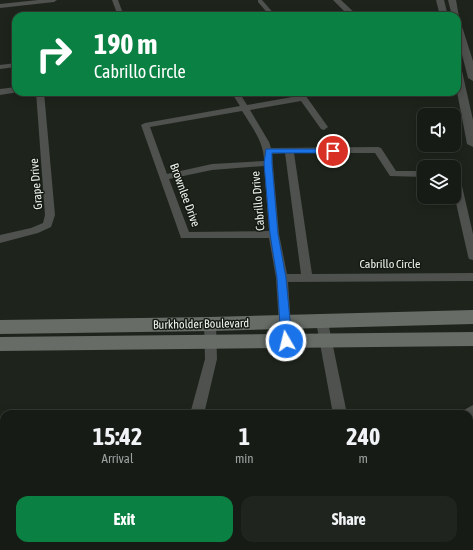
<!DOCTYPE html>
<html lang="en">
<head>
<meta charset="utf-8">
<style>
	body { margin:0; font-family:"Asap Condensed",sans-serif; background:#1f241e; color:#f1f3f6; height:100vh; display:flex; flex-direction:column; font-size:15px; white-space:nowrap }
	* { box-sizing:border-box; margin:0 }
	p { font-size:13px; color:#9ea1a0 }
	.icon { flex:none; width:22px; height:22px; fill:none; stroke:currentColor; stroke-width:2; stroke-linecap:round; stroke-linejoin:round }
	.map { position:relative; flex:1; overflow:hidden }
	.panel { position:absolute; left:0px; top:410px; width:473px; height:140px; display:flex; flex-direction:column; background:#161b15; border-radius:12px 12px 0 0; box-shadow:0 2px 10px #0003,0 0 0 1px #353934 }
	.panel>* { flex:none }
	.hud { position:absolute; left:12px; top:12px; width:449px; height:84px; border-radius:12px; box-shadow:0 2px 10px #0003,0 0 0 1px #353934; background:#0b8043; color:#fff; overflow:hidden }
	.fabs { position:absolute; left:417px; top:108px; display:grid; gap:8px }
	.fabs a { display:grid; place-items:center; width:44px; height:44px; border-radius:8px; background:#161b15; box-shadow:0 2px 10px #0003,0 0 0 1px #353934; font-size:20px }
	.pin { position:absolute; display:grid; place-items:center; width:34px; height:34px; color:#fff; margin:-17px; border:2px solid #fff; border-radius:50%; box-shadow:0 1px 4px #0007 }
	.me { position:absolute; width:44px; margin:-22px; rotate:352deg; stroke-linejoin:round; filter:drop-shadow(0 0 3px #0008) }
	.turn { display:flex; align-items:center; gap:14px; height:84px; padding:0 16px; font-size:18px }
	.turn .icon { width:52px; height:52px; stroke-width:2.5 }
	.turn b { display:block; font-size:28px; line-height:34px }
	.eta { display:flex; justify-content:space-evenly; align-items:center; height:68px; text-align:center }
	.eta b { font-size:24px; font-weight:700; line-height:28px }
	.action { display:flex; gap:8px; margin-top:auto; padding:8px 16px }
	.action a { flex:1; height:46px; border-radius:12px; background:#0b8043; color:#fff; font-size:16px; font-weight:700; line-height:46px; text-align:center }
	.action a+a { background:#1f241e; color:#f1f3f6 }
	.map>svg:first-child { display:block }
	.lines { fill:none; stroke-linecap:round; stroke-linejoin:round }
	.minor { fill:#4e514d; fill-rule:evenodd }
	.tertiary { fill:#4e514d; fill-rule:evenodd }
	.secondary { fill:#676c66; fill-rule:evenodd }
	.route { fill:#1a73e8; stroke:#114b97 }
	.labels { text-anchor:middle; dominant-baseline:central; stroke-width:3; stroke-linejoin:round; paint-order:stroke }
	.street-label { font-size:12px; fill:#eef2ed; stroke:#151a13 }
</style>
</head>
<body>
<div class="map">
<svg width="473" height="550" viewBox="0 0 473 550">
	<rect width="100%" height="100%" fill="#1e241c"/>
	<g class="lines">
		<!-- minor -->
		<g class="minor">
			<path d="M38 0H57L54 2 0 8V4Z"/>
			<path d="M112 0H118L124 16H118Z"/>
			<path d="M258 0H262L276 16H270L258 2Z"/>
			<path d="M194 11 196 12 199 16H193L191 13Z"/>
			<path d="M16 63V67L0 69V65Z"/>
			<path d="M36 92H44L55 215 51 227 38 233 0 243V235L31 228 43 223 45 215Z"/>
			<path d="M231 92H239L247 105 298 96 295 92H303L328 127 324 130 321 129 301 101 250 110 269 142 271 148 378 147 381 148 396 171H424V177L390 176 375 153H294L312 274 473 273V281L288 282 292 341 290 344 286 346 282 344 280 341 276 278 269 238H181L141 125 145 123 240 106ZM242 111C252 127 264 142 264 161L212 164 167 174 150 127ZM285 153 301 274H287L279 234 272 154ZM264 166 269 231 189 232 169 179 212 170Z"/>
			<path d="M454 170 459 173 473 234V260L469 259 468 256 454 194Z"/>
			<path d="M322 317 326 319 328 322 347 414H333L316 322 318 319Z"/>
			<path d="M210 319 214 321 216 324 217 359 204 414H190L205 359 204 324 206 321Z"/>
			<path d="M473 405V419L469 420V414H462L464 410Z"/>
			<path d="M4 418V430L0 431V419Z"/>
		</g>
		<!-- tertiary -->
		<g class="tertiary">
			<path d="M333 0H341L358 16H349Z"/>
			<path d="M436 0H444L448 16H440Z"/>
			<path d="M448 0H456L459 17 473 61V81L468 78 457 35V16H452Z"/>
			<path d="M457 68 462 71 473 120V147L467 144 457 92Z"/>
			<path d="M16 87V92H19L0 95V89Z"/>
		</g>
		<!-- secondary -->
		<g class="secondary">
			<path d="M473 310V324L210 331 0 334V320L210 317Z"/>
			<path d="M473 332V346L0 351V337Z"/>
		</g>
	</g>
	<!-- route -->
	<path class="route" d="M266 149H333L337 151 333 153H272V163L278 234 286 278 292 341 290 344H283L281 341 277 278 270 234 264 163Z"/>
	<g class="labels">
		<!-- street labels -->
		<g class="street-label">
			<text transform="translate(36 184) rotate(-95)">Grape Drive</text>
			<text transform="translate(185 195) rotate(70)">Brownlee Drive</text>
			<text transform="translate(258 201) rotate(-95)">Cabrillo Drive</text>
			<text x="390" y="264">Cabrillo Circle</text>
			<text transform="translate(201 324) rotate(-1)">Burkholder Boulevard</text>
		</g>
	</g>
</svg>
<div class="fabs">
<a><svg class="icon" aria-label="sound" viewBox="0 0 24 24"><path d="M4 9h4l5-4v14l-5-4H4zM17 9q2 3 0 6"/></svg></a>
<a><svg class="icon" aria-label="layers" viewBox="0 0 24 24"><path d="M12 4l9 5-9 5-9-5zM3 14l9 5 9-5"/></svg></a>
</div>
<div class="pin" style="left:333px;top:151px;background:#d93025"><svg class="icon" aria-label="arrive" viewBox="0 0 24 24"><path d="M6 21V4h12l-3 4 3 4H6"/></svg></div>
<svg class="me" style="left:286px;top:341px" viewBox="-20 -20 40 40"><circle r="17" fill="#1a73e8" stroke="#fff" stroke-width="3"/><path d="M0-11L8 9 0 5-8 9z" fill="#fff"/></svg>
<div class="hud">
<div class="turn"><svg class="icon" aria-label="right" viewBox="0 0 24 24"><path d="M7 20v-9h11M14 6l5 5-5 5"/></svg><div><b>190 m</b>Cabrillo Circle</div></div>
</div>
<section class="panel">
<div class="eta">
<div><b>15:42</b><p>Arrival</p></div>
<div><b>1</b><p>min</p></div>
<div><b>240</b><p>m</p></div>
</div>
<div class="action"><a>Exit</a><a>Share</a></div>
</section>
</div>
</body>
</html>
